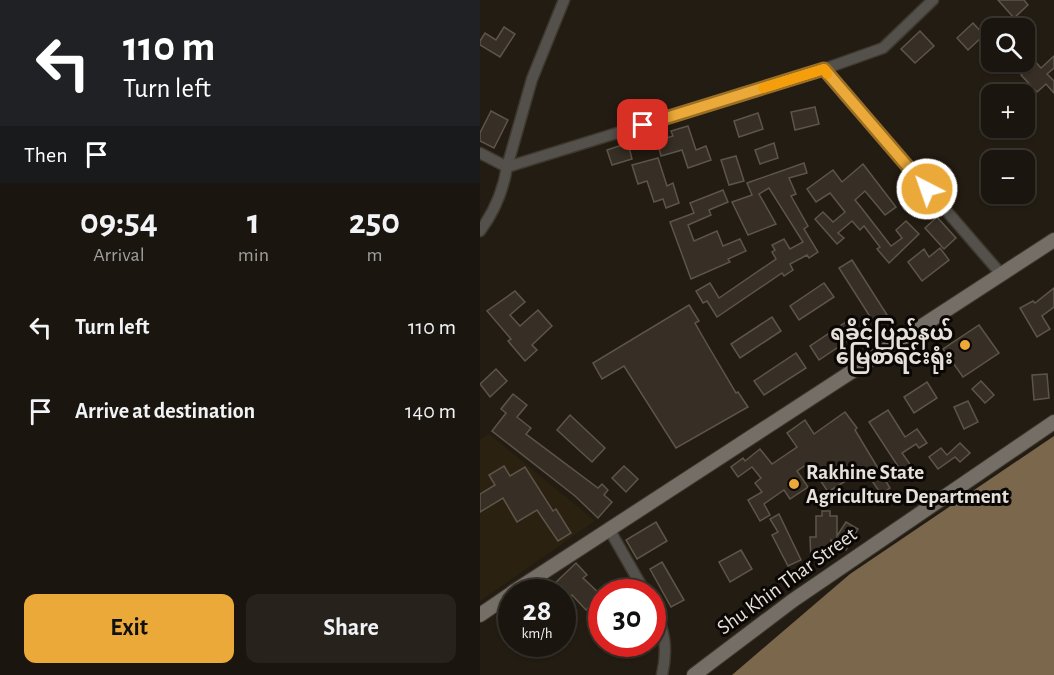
<!DOCTYPE html>
<html lang="en">
<head>
<meta charset="utf-8">
<style>
	body { margin:0; font-family:"Alegreya Sans","Noto Sans Myanmar",sans-serif; background:#27221c; color:#f1f3f6; height:100vh; display:flex; flex-direction:column; font-size:22px; white-space:nowrap }
	* { box-sizing:border-box; margin:0 }
	p { font-size:20px; color:#9f9f9e }
	.icon { flex:none; width:33px; height:33px; fill:none; stroke:currentColor; stroke-width:2; stroke-linecap:round; stroke-linejoin:round }
	.map { position:relative; flex:1; overflow:hidden }
	.panel { display:flex; flex-direction:column; background:#1a150e; width:480px }
	.panel>* { flex:none }
	.hud { background:#202124; color:#fff; overflow:hidden }
	.buttons { position:absolute; left:501px; top:18px; display:grid; gap:12px }
	.buttons a { display:grid; place-items:center; width:54px; height:54px; border-radius:12px; background:#1a150e; box-shadow:0 2px 4px #0004,0 0 0 2px #38342e; font-size:30px }
	.speed { position:absolute; left:18px; top:579px; display:flex; gap:12px; font-size:30px; font-weight:700; text-align:center }
	.speed>* { display:grid; place-content:center; width:78px; height:78px; border-radius:50%; background:#1a150e; box-shadow:0 2px 4px #0004,0 0 0 2px #38342e; line-height:1 }
	.speed small { font-size:15px; font-weight:400 }
	.speed .limit { border:9px solid #d22; background:#fff; color:#111 }
	.pin { position:absolute; display:grid; place-items:center; width:51px; height:51px; color:#fff; margin:-26px; border-radius:12px; box-shadow:0 3px 9px #0006 }
	.me { position:absolute; width:66px; margin:-33px; rotate:319deg; stroke-linejoin:round; filter:drop-shadow(0 0 4px #0008) }
	.turn { display:flex; align-items:center; gap:21px; height:126px; padding:0 24px; font-size:27px }
	.turn .icon { width:78px; height:78px; stroke-width:2.5 }
	.turn b { display:block; font-size:42px; line-height:51px }
	.then { display:flex; align-items:center; height:57px; padding:0 24px; background:#0003; gap:12px; font-size:22px }
	.eta { display:flex; justify-content:space-evenly; align-items:center; height:102px; text-align:center }
	.eta b { font-size:36px; font-weight:600; line-height:42px }
	.button { display:flex; gap:12px; margin-top:auto; padding:12px 24px }
	.button a { flex:1; height:69px; border-radius:12px; background:#eba939; color:#111; font-size:24px; font-weight:600; line-height:69px; text-align:center }
	.button a+a { background:#27221c; color:#f1f3f6 }
	ul { padding:0; list-style:none }
	li { display:flex; align-items:center; gap:18px; height:84px; padding:0 24px }
	li div { flex:1 }
	li b { display:block; font-size:22px }
	li em { font-style:normal }
	main { display:flex; flex:1; min-height:0 }
	.map>svg:first-child { display:block }
	.built { fill:#2b2111 }
	.water { fill:#7a674c }
	.building { fill:#372f25; stroke:#5d5549; stroke-width:1.5 }
	.lines { fill:none; stroke-linecap:round; stroke-linejoin:round }
	.street-casing { stroke:#3e382e; stroke-width:13 }
	.secondary-casing { stroke:#3e382e; stroke-width:16 }
	.street { stroke:#54514c; stroke-width:10 }
	.secondary { stroke:#746e66; stroke-width:14 }
	.route-casing { stroke:#996e25; stroke-width:15 }
	.route { stroke:#eba939; stroke-width:10 }
	.slow { stroke:#f59e0b; stroke-width:10 }
	.poi-dot { fill:#eba939; stroke:#0a0704; stroke-width:2 }
	.labels { text-anchor:middle; dominant-baseline:central; stroke-width:6; stroke-linejoin:round; paint-order:stroke }
	.poi-label { font-size:21px; font-weight:bold; fill:#e6e1da; stroke:#0a0704; text-anchor:end }
	.street-label { font-size:21px; fill:#e6e1da; stroke:#0a0704 }
</style>
</head>
<body>
<main>
<section class="panel">
<div class="hud">
<div class="turn"><svg class="icon" aria-label="left" viewBox="0 0 24 24"><path d="M17 20v-9H6M10 6l-5 5 5 5"/></svg><div><b>110 m</b>Turn left</div></div>
<div class="then">Then<svg class="icon" aria-label="arrive" viewBox="0 0 24 24"><path d="M6 21V4h12l-3 4 3 4H6"/></svg></div>
</div>
<div class="eta">
<div><b>09:54</b><p>Arrival</p></div>
<div><b>1</b><p>min</p></div>
<div><b>250</b><p>m</p></div>
</div>
<ul>
<li><svg class="icon" aria-label="left" viewBox="0 0 24 24"><path d="M17 20v-9H6M10 6l-5 5 5 5"/></svg><div><b>Turn left</b></div><em>110 m</em></li>
<li><svg class="icon" aria-label="arrive" viewBox="0 0 24 24"><path d="M6 21V4h12l-3 4 3 4H6"/></svg><div><b>Arrive at destination</b></div><em>140 m</em></li>
</ul>
<div class="button"><a>Exit</a><a>Share</a></div>
</section>
<div class="map">
<svg width="574" height="675" viewBox="0 0 574 675">
	<rect width="100%" height="100%" fill="#231c12"/>
	<!-- built -->
	<path class="built" d="M9 434 115 521 0 601V440Z"/>
	<!-- water -->
	<path class="water" d="M574 436V675H252L370 574Z"/>
	<!-- building -->
	<g class="building">
		<path d="M518 0H544L548 5 534 18Z"/>
		<path d="M493 23 504 35 488 50 477 38Z"/>
		<path d="M24 27 35 34 20 57 0 45V41L5 33 16 40Z"/>
		<path d="M440 31 454 46 435 63 421 49Z"/>
		<path d="M574 56V68L567 74 574 81V93L566 84 557 92 541 75 550 67 545 62 551 57 561 68Z"/>
		<path d="M335 107 339 124 315 130 311 112Z"/>
		<path d="M11 111 28 120 14 148 0 141V133Z"/>
		<path d="M278 113 283 129 259 137 254 121Z"/>
		<path d="M208 126 216 150 226 146 231 160 208 168 202 150 181 156 177 141 193 136 191 131Z"/>
		<path d="M148 143 152 159 132 165 127 150Z"/>
		<path d="M294 143 298 158 280 164 275 150Z"/>
		<path d="M256 156 264 181 249 185 241 160Z"/>
		<path d="M178 158 187 186 193 183 199 203 186 208 183 199 174 202 167 181 158 184 152 165Z"/>
		<path d="M324 163 327 173 309 178 316 194 311 196 328 226 324 229 338 252 329 258 327 255 310 264 313 270 304 276 302 273 237 317 227 301 223 303 216 291 230 283 239 298 296 259 292 252 295 250 292 245 304 239 310 249 323 242 289 188 279 194 296 224 268 235 252 202 272 195 267 183Z"/>
		<path d="M383 164 416 207 405 215 385 191 375 200 380 206 411 246 422 238 416 230 426 221 439 234 409 263 397 249 400 247 384 226 380 230 372 221 358 233 364 238 357 244 335 219 343 212 353 222 365 212 350 193 336 202 327 189 353 170 362 182Z"/>
		<path d="M243 190 248 202 229 210 231 215 208 225 214 241 237 231 243 246 260 239 266 251 248 259 250 262 211 279 190 222 214 213 210 203Z"/>
		<path d="M457 217 476 238 464 249 445 228Z"/>
		<path d="M460 248 469 260 442 281 428 262 444 249 449 257Z"/>
		<path d="M372 260 409 318 396 326 359 268Z"/>
		<path d="M344 283 354 297 319 320 310 306Z"/>
		<path d="M574 288V307L562 316 570 329 557 337 540 308 553 301 555 303Z"/>
		<path d="M35 291 45 302 30 315 40 326 58 310 72 326 52 345 57 350 45 361 28 341 31 339 7 311Z"/>
		<path d="M209 305 219 321 215 323 227 344 256 393 258 392 268 407 196 448 144 366 122 379 113 363Z"/>
		<path d="M292 317 301 331 260 358 251 344Z"/>
		<path d="M369 320 379 333 339 360 330 346Z"/>
		<path d="M499 325 519 353 483 377 463 349Z"/>
		<path d="M316 353 326 368 284 395 274 381Z"/>
		<path d="M16 369 27 381 10 397 0 384Z"/>
		<path d="M567 374 569 398 554 400 552 375Z"/>
		<path d="M501 381 514 395 505 403 492 389Z"/>
		<path d="M447 382 457 398 434 413 424 397Z"/>
		<path d="M33 394 47 405 37 417 51 428 46 434 118 488 122 484 128 490 124 495 132 502 118 518 95 496 12 431 26 413 21 409Z"/>
		<path d="M488 401 498 422 484 429 474 407Z"/>
		<path d="M408 410 425 437 437 429 447 443 439 448 436 444 422 453 435 471 425 477 389 422Z"/>
		<path d="M365 412 377 428 375 430 410 488 401 494 388 475 381 479 377 474 348 492 329 463 317 471 328 487 310 499 304 490 284 504 290 515 280 521 268 500 282 492 275 483 281 478 272 467 258 477 251 467 263 458 265 461 280 449 292 464 317 447 307 433 325 420 334 434Z"/>
		<path d="M90 415 125 448 112 462 77 430Z"/>
		<path d="M480 443 490 453 480 462 475 457 458 469 449 457 461 448 467 455Z"/>
		<path d="M24 466 30 476 45 467 73 511 76 509 91 533 78 541 57 510 37 522 23 498 0 512V494L15 485 9 475Z"/>
		<path d="M144 466 158 479 146 492 132 478Z"/>
		<path d="M342 511H350V516H357V536L366 522 378 529 366 550 351 540V560L331 561 330 537H336V516H342Z"/>
		<path d="M299 514 321 560 308 566 292 535 298 532 290 519Z"/>
		<path d="M176 522 187 541 157 559 146 540Z"/>
		<path d="M261 550 272 569 250 582 239 562Z"/>
		<path d="M182 562 204 600 191 607 170 569Z"/>
		<path d="M96 563 107 575 103 578 121 595 106 610 92 595 86 600 74 584Z"/>
	</g>
	<g class="lines">
		<defs>
			<g id="street">
				<path d="M344 69 521 274"/>
				<path d="M0 153 27 167 52 79 84 0"/>
				<path d="M0 231C15 211 23 192 27 167L344 69 403 48 453 0"/>
				<path d="M129 529 165 592"/>
				<path d="M172 605C185 629 188 649 182 675"/>
			</g>
			<g id="secondary">
				<path d="M33 592 574 240"/>
				<path d="M0 615 32 593"/>
				<path d="M214 675 312 601 574 422"/>
			</g>
		</defs>
		<!-- street casing -->
		<use href="#street" class="street-casing"/>
		<!-- secondary casing -->
		<use href="#secondary" class="secondary-casing"/>
		<!-- street -->
		<use href="#street" class="street"/>
		<!-- secondary -->
		<use href="#secondary" class="secondary"/>
	</g>
	<g class="lines">
		<defs>
			<path id="route" d="M163 125 344 69 447 189"/>
		</defs>
		<!-- route casing -->
		<use href="#route" class="route-casing"/>
		<!-- route -->
		<use href="#route" class="route"/>
		<!-- slow -->
		<path class="slow" d="M283 88 344 69 347 74"/>
	</g>
	<!-- markers -->
	<g class="poi-dot">
		<circle cx="485" cy="345" r="6"/>
		<circle cx="314" cy="484" r="6"/>
	</g>
	<g class="labels">
		<!-- poi labels -->
		<g class="poi-label">
			<text x="473" y="333">ရခိုင်ပြည်နယ်<tspan x="473" dy="24">မြေစာရင်းရုံး</tspan></text>
			<text x="326" y="472" text-anchor="start">Rakhine State<tspan x="326" dy="24">Agriculture Department</tspan></text>
		</g>
		<!-- street labels -->
		<g class="street-label">
			<text transform="translate(307 581) rotate(-36)">Shu Khin Thar Street</text>
		</g>
	</g>
</svg>
<div class="buttons">
<a><svg class="icon" aria-label="search" viewBox="0 0 24 24"><circle cx="10" cy="10" r="6"/><path d="M15 15l6 6"/></svg></a>
<a>+</a>
<a>−</a>
</div>
<div class="speed"><div>28<small>km/h</small></div><div class="limit">30</div></div>
<div class="pin" style="left:163px;top:125px;background:#d93025"><svg class="icon" aria-label="arrive" viewBox="0 0 24 24"><path d="M6 21V4h12l-3 4 3 4H6"/></svg></div>
<svg class="me" style="left:447px;top:189px" viewBox="-20 -20 40 40"><circle r="17" fill="#eba939" stroke="#fff" stroke-width="3"/><path d="M0-11L8 9 0 5-8 9z" fill="#fff"/></svg>
</div>
</main>
</body>
</html>
